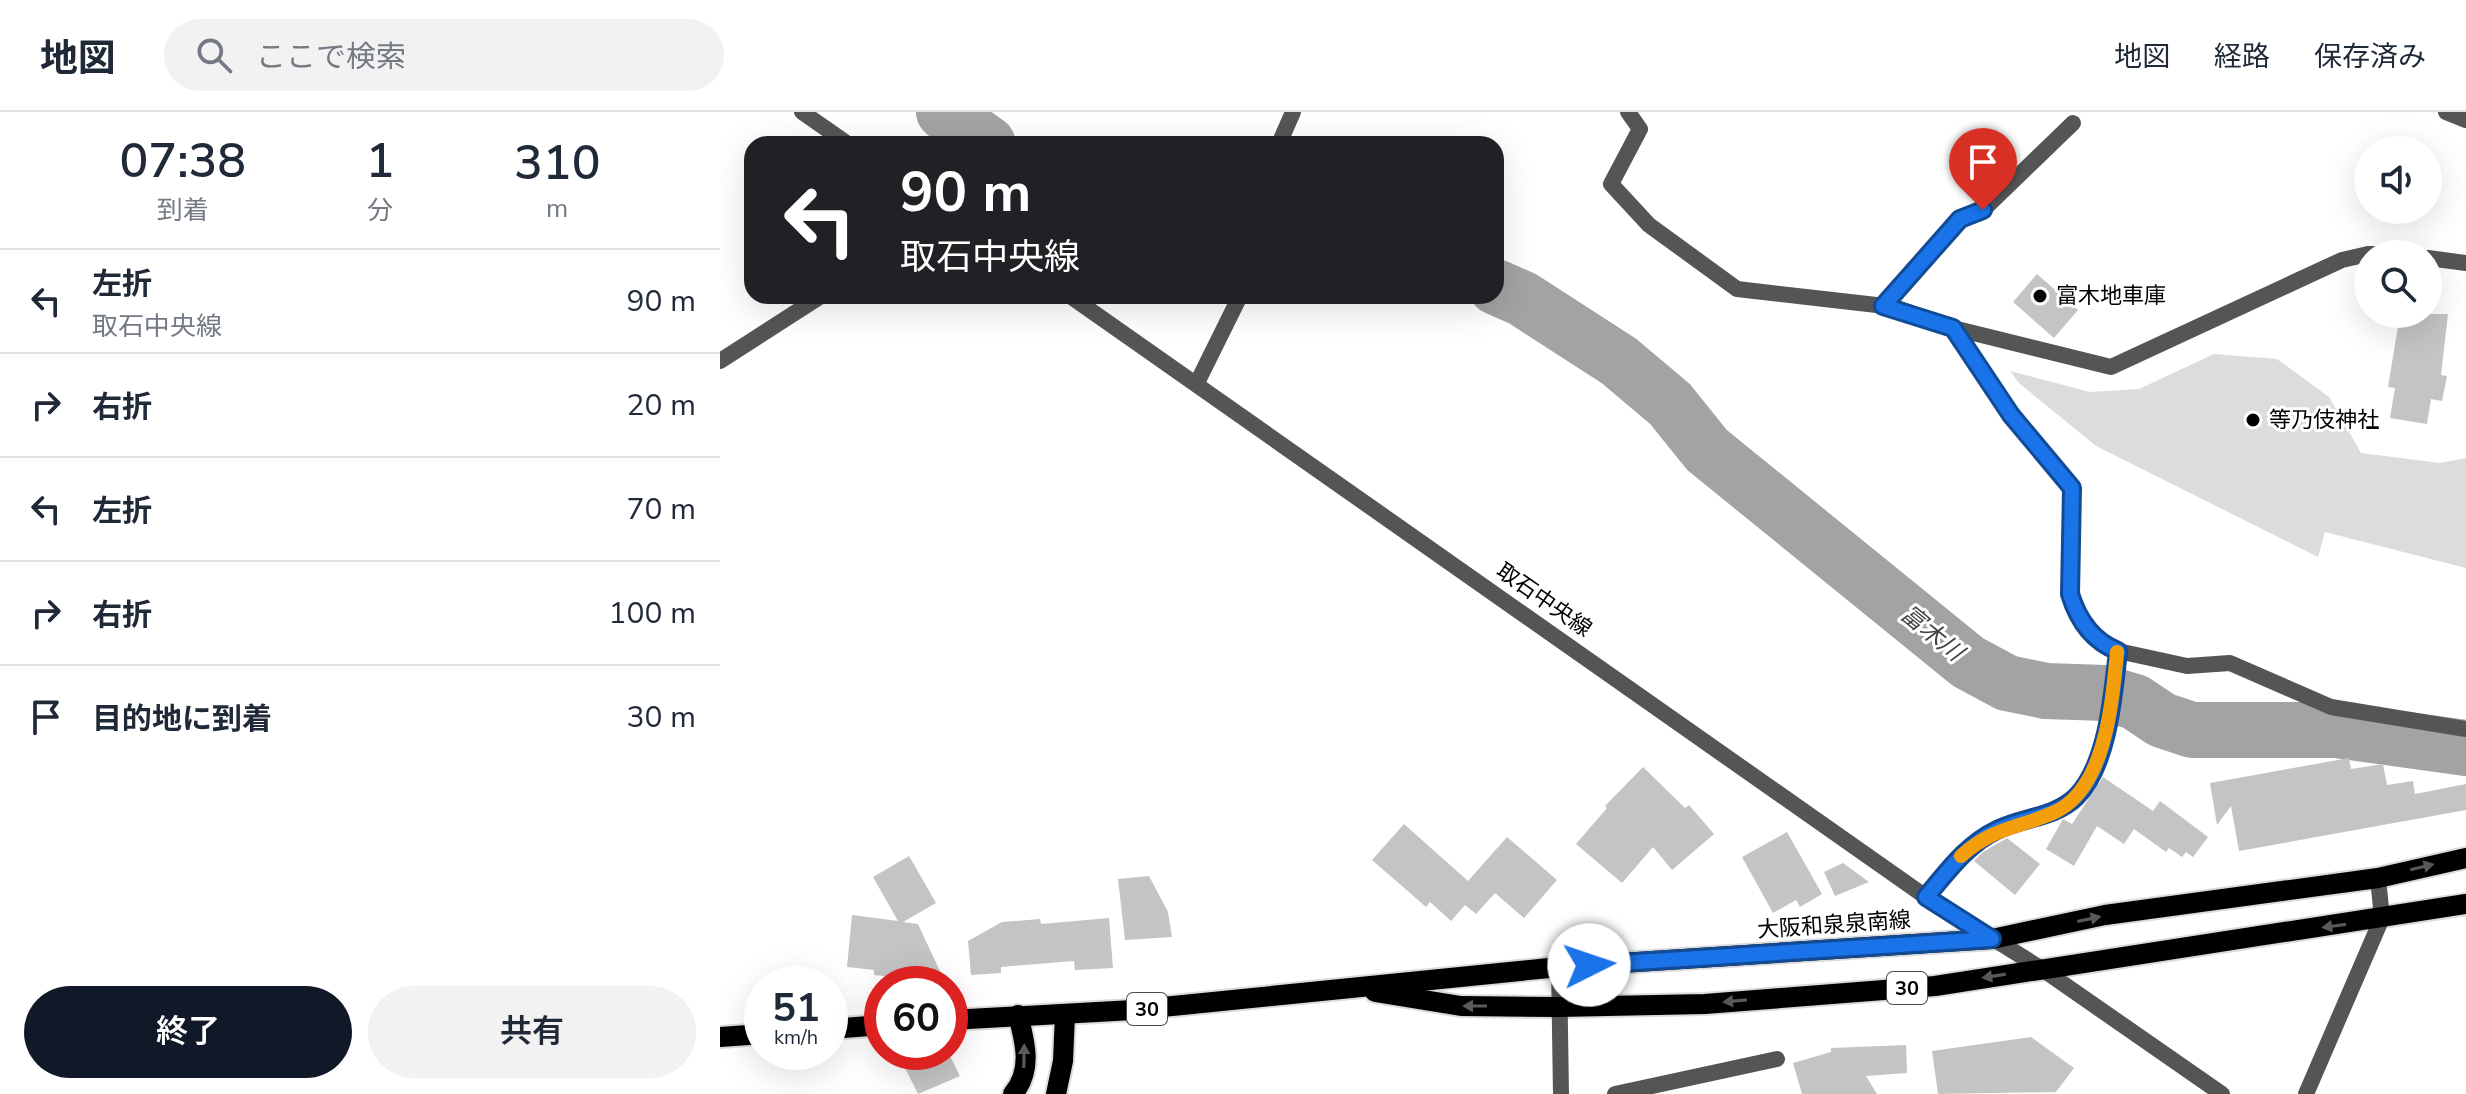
<!DOCTYPE html>
<html lang="ja">
<head>
<meta charset="utf-8">
<style>
	body { margin:0; font-family:"Nunito Sans","Noto Sans JP",sans-serif; background:#f2f2f3; color:#1f2937; height:100vh; display:flex; flex-direction:column; font-size:30px; white-space:nowrap }
	* { box-sizing:border-box; margin:0 }
	p { font-size:26px; color:#747a83 }
	.icon { flex:none; width:44px; height:44px; fill:none; stroke:currentColor; stroke-width:2; stroke-linecap:round; stroke-linejoin:round }
	.map { position:relative; flex:1; overflow:hidden }
	.panel { display:flex; flex-direction:column; background:#fff; width:720px }
	.panel>* { flex:none }
	.top-card { position:absolute; left:24px; top:24px; width:760px; height:168px; border-radius:24px; box-shadow:0 8px 32px #0002; background:#202124; color:#fff; overflow:hidden }
	.buttons { position:absolute; left:1634px; top:24px; display:grid; gap:16px }
	.buttons a { display:grid; place-items:center; width:88px; height:88px; border-radius:50%; background:#fff; box-shadow:0 8px 32px #0002; font-size:40px }
	.speed { position:absolute; left:24px; top:854px; display:flex; gap:16px; font-size:40px; font-weight:700; text-align:center }
	.speed>* { display:grid; place-content:center; width:104px; height:104px; border-radius:50%; background:#fff; box-shadow:0 8px 32px #0002; line-height:1 }
	.speed small { font-size:20px; font-weight:400 }
	.speed .limit { border:12px solid #d22; background:#fff; color:#111 }
	.pin { position:absolute; display:grid; place-items:center; width:68px; height:68px; color:#fff; margin:-82px -34px; border-radius:50% 50% 50% 0; rotate:-45deg; box-shadow:0 0 8px #0007 }
	.pin .icon { rotate:45deg }
	.me { position:absolute; width:88px; margin:-44px; rotate:86deg; stroke-linejoin:round; filter:drop-shadow(0 0 6px #0008) }
	.turn { display:flex; align-items:center; gap:28px; height:168px; padding:0 24px; font-size:36px }
	.turn .icon { width:104px; height:104px; stroke-width:2.5 }
	.turn b { display:block; font-size:56px; line-height:68px }
	.eta { display:flex; justify-content:space-evenly; align-items:center; height:136px; text-align:center }
	.eta b { font-size:48px; font-weight:600; line-height:56px }
	.action { display:flex; gap:16px; margin-top:auto; padding:16px 24px }
	.action a { flex:1; height:92px; border-radius:48px; background:#111827; color:#fff; font-size:32px; font-weight:600; line-height:92px; text-align:center }
	.action a+a { background:#f2f2f3; color:#1f2937 }
	ul { padding:0; list-style:none }
	li { display:flex; align-items:center; gap:24px; height:104px; padding:0 24px; border-top:2px solid #e0e1e3 }
	li div { flex:1 }
	li b { display:block; font-size:30px }
	li em { font-style:normal }
	header { display:flex; align-items:center; gap:48px; box-sizing:border-box; height:112px; padding:0 40px; background:#fff; border-bottom:2px solid #e0e1e3 }
	header strong { font-size:38px }
	nav { display:flex; gap:44px; margin-inline-start:auto; font-size:28px }
	.search { width:560px; height:72px; background:#f2f2f3; display:flex; align-items:center; gap:20px; box-sizing:border-box; padding:0 28px; border-radius:44px; color:#747a83; font-size:30px }
	main { display:flex; flex:1; min-height:0 }
	.map>svg:first-child { display:block }
	.green { fill:#dcdcdc }
	.lines { fill:none; stroke-linecap:round; stroke-linejoin:round }
	.river { stroke:#a3a3a3; stroke-width:56 }
	.building { fill:#c4c4c4 }
	.primary-casing { stroke:#dbdbdb; stroke-width:24 }
	.service { stroke:#555; stroke-width:16 }
	.minor { stroke:#555; stroke-width:16 }
	.tertiary { stroke:#555; stroke-width:16 }
	.primary { stroke:#000; stroke-width:20 }
	.oneway { fill:#595959 }
	.route-casing { stroke:#114b97; stroke-width:20 }
	.route { stroke:#1a73e8; stroke-width:14 }
	.slow { stroke:#f59e0b; stroke-width:14 }
	.poi-dot { fill:#000; stroke:#fff; stroke-width:3 }
	.labels { text-anchor:middle; dominant-baseline:central; stroke-width:6; stroke-linejoin:round; paint-order:stroke }
	.shield { fill:#fff; stroke:#4c4c4c; stroke-width:2 }
	.shield-label { font-size:20px; font-weight:bold; fill:#000 }
	.poi-label { font-size:22px; fill:#000; stroke:#fff; text-anchor:start }
	.street-label { font-size:22px; fill:#000; stroke:#fff }
	.water-label { font-size:24px; font-style:italic; fill:#444; stroke:#fff }
</style>
</head>
<body>
<header>
<strong>地図</strong>
<div class="search"><svg class="icon" aria-label="search" viewBox="0 0 24 24"><circle cx="10" cy="10" r="6"/><path d="M15 15l6 6"/></svg>ここで検索</div>
<nav><a>地図</a><a>経路</a><a>保存済み</a></nav>
</header>
<main>
<section class="panel">
<div class="eta">
<div><b>07:38</b><p>到着</p></div>
<div><b>1</b><p>分</p></div>
<div><b>310</b><p>m</p></div>
</div>
<ul>
<li><svg class="icon" aria-label="left" viewBox="0 0 24 24"><path d="M17 20v-9H6M10 6l-5 5 5 5"/></svg><div><b>左折</b><p>取石中央線</p></div><em>90 m</em></li>
<li><svg class="icon" aria-label="right" viewBox="0 0 24 24"><path d="M7 20v-9h11M14 6l5 5-5 5"/></svg><div><b>右折</b></div><em>20 m</em></li>
<li><svg class="icon" aria-label="left" viewBox="0 0 24 24"><path d="M17 20v-9H6M10 6l-5 5 5 5"/></svg><div><b>左折</b></div><em>70 m</em></li>
<li><svg class="icon" aria-label="right" viewBox="0 0 24 24"><path d="M7 20v-9h11M14 6l5 5-5 5"/></svg><div><b>右折</b></div><em>100 m</em></li>
<li><svg class="icon" aria-label="arrive" viewBox="0 0 24 24"><path d="M6 21V4h12l-3 4 3 4H6"/></svg><div><b>目的地に到着</b></div><em>30 m</em></li>
</ul>
<div class="action"><a>終了</a><a>共有</a></div>
</section>
<div class="map">
<svg width="1746" height="982" viewBox="0 0 1746 982">
	<rect width="100%" height="100%" fill="#fff"/>
	<!-- green -->
	<path class="green" d="M1494 242 1557 247 1609 285 1641 341 1720 351 1746 346V456L1605 420 1598 445 1376 334 1299 271 1290 259 1370 280 1419 277Z"/>
	<g class="lines">
		<!-- river -->
		<g class="river">
			<path d="M224 0 268 32"/>
			<path d="M776 175 803 187 899 249 950 292 987 338 1248 550 1287 571 1326 579 1385 581 1415 590 1442 608 1472 618H1616L1746 636"/>
		</g>
	</g>
	<!-- building -->
	<g class="building">
		<path d="M1317 162 1358 198 1334 226 1293 190Z"/>
		<path d="M1680 202H1728L1721 263 1727 264 1722 289 1711 287 1707 312 1670 306 1675 276 1668 275Z"/>
		<path d="M1629 646 1631 657 1663 652 1667 673 1693 669 1695 682 1746 672V698L1519 739 1511 694 1497 713 1490 671Z"/>
		<path d="M923 655 965 696 969 693 994 722 952 758 933 735 902 771 856 732 887 696 885 694Z"/>
		<path d="M1383 665 1433 699 1440 689 1488 725 1473 745 1466 740 1462 745 1449 736 1446 740 1414 717 1404 732 1377 714 1354 754 1326 737 1343 707 1352 712Z"/>
		<path d="M684 712 748 769 787 725 837 768 804 806 775 781 756 802 745 793 731 809 710 790 706 795 652 748Z"/>
		<path d="M1067 720 1102 782 1080 795 1076 788 1053 801 1022 745Z"/>
		<path d="M1287 726 1320 752 1295 783 1254 749 1263 740Z"/>
		<path d="M189 744 216 791 183 810 198 812 225 870 154 863V858L127 855 132 803 178 809 153 765Z"/>
		<path d="M1123 751 1149 770 1115 784 1104 760Z"/>
		<path d="M429 764 448 800 452 825 405 828 398 767Z"/>
		<path d="M389 806 393 856 355 858 354 849 281 855V861L251 863 248 829 282 810 320 807 321 812Z"/>
		<path d="M1311 925 1354 956 1336 980 1218 982 1212 939Z"/>
		<path d="M1186 933 1187 961 1146 964 1157 982H1082L1073 951 1111 940V936Z"/>
		<path d="M177 940H228L240 964 198 982Z"/>
	</g>
	<g class="lines">
		<defs>
			<g id="primary">
				<path d="M655 880 741 894 838 895 985 892 1215 874 1746 792"/>
				<path d="M230 908 413 898 839 855 1272 827 1385 803 1658 766 1746 746"/>
				<path d="M110 917 162 913"/>
				<path d="M0 925 42 922"/>
				<path d="M293 982C313 958 305 930 298 903"/>
				<path d="M336 982 343 949 345 903"/>
			</g>
		</defs>
		<!-- primary casing -->
		<use href="#primary" class="primary-casing"/>
		<!-- service -->
		<g class="service">
			<path d="M908 0 920 17 891 72 929 113 1017 177 1174 195 1233 216 1291 303 1352 376 1350 482 1355 499 1367 519 1386 535 1398 539 1467 554 1510 551 1611 595 1746 617"/>
			<path d="M559 32 573 0"/>
			<path d="M1163 194 1240 107 1263 98 1353 11"/>
			<path d="M477 271 520 184"/>
			<path d="M1206 785C1227 760 1247 732 1277 718 1303 706 1334 706 1356 685 1388 653 1393 582 1398 539"/>
		</g>
		<!-- minor -->
		<g class="minor">
			<path d="M1726 0 1746 8"/>
			<path d="M1650 142H1672"/>
			<path d="M1708 146 1746 151"/>
			<path d="M1233 216 1391 255 1622 148 1648 142"/>
			<path d="M0 249 101 184"/>
			<path d="M839 855 841 982"/>
			<path d="M895 982 1057 947"/>
		</g>
		<!-- tertiary -->
		<g class="tertiary">
			<path d="M82 0 128 32"/>
			<path d="M350 184 1206 785 1322 857 1502 982"/>
			<path d="M1586 982 1662 806 1658 766"/>
		</g>
		<!-- primary -->
		<use href="#primary" class="primary"/>
	</g>
	<!-- one-way arrows -->
	<defs><path id="oneway-solid" d="M-6-.8H1V-3.2L6.5 0L1 3.2V.8H-6Z" transform="scale(2)"/></defs>
	<g class="oneway">
		<use href="#oneway-solid" transform="translate(1702 755) rotate(-13)"/>
		<use href="#oneway-solid" transform="translate(1369 807) rotate(-12)"/>
		<use href="#oneway-solid" transform="translate(1614 814) rotate(172)"/>
		<use href="#oneway-solid" transform="translate(1274 864) rotate(171)"/>
		<use href="#oneway-solid" transform="translate(1015 889) rotate(175)"/>
		<use href="#oneway-solid" transform="translate(755 894) rotate(-180)"/>
		<use href="#oneway-solid" transform="translate(304 944) rotate(-89)"/>
	</g>
	<g class="lines">
		<defs>
			<path id="route" d="M869 853 1272 827 1206 785C1227 760 1247 732 1277 718 1303 705 1334 706 1356 685 1388 653 1393 583 1398 539 1372 529 1358 508 1350 482L1352 376 1291 303 1233 216 1163 194 1240 107 1263 98"/>
		</defs>
		<!-- route casing -->
		<use href="#route" class="route-casing"/>
		<!-- route -->
		<use href="#route" class="route"/>
		<!-- slow -->
		<path class="slow" d="M1241 744C1275 714 1297 717 1335 700 1386 676 1392 590 1397 540"/>
	</g>
	<!-- markers -->
	<g class="poi-dot">
		<circle cx="1320" cy="184" r="8"/>
		<circle cx="1533" cy="308" r="8"/>
	</g>
	<g class="labels">
		<!-- shield labels -->
		<g class="shield">
			<rect x="1167" y="860" width="40" height="32" rx="6"/>
			<rect x="407" y="881" width="40" height="32" rx="6"/>
		</g>
		<g class="shield-label">
			<text x="1187" y="876">30</text>
			<text x="427" y="897">30</text>
		</g>
		<!-- poi labels -->
		<g class="poi-label">
			<text x="1336" y="184">富木地車庫</text>
			<text x="1549" y="308">等乃伎神社</text>
		</g>
		<!-- street labels -->
		<g class="street-label">
			<text transform="translate(824 488) rotate(35)">取石中央線</text>
			<text transform="translate(1114 813) rotate(-4)">大阪和泉泉南線</text>
		</g>
		<!-- water labels -->
		<g class="water-label">
			<text transform="translate(1212 521) rotate(39)">富木川</text>
		</g>
	</g>
</svg>
<div class="buttons">
<a><svg class="icon" aria-label="sound" viewBox="0 0 24 24"><path d="M4 9h4l5-4v14l-5-4H4zM17 9q2 3 0 6"/></svg></a>
<a><svg class="icon" aria-label="search" viewBox="0 0 24 24"><circle cx="10" cy="10" r="6"/><path d="M15 15l6 6"/></svg></a>
</div>
<div class="speed"><div>51<small>km/h</small></div><div class="limit">60</div></div>
<div class="pin" style="left:1263px;top:98px;background:#d93025"><svg class="icon" aria-label="arrive" viewBox="0 0 24 24"><path d="M6 21V4h12l-3 4 3 4H6"/></svg></div>
<svg class="me" style="left:869px;top:853px" viewBox="-20 -20 40 40"><circle r="19" fill="#fff"/><path d="M0-13L10 11 0 6-10 11z" fill="#1a73e8"/></svg>
<div class="top-card">
<div class="turn"><svg class="icon" aria-label="left" viewBox="0 0 24 24"><path d="M17 20v-9H6M10 6l-5 5 5 5"/></svg><div><b>90 m</b>取石中央線</div></div>
</div>
</div>
</main>
</body>
</html>
